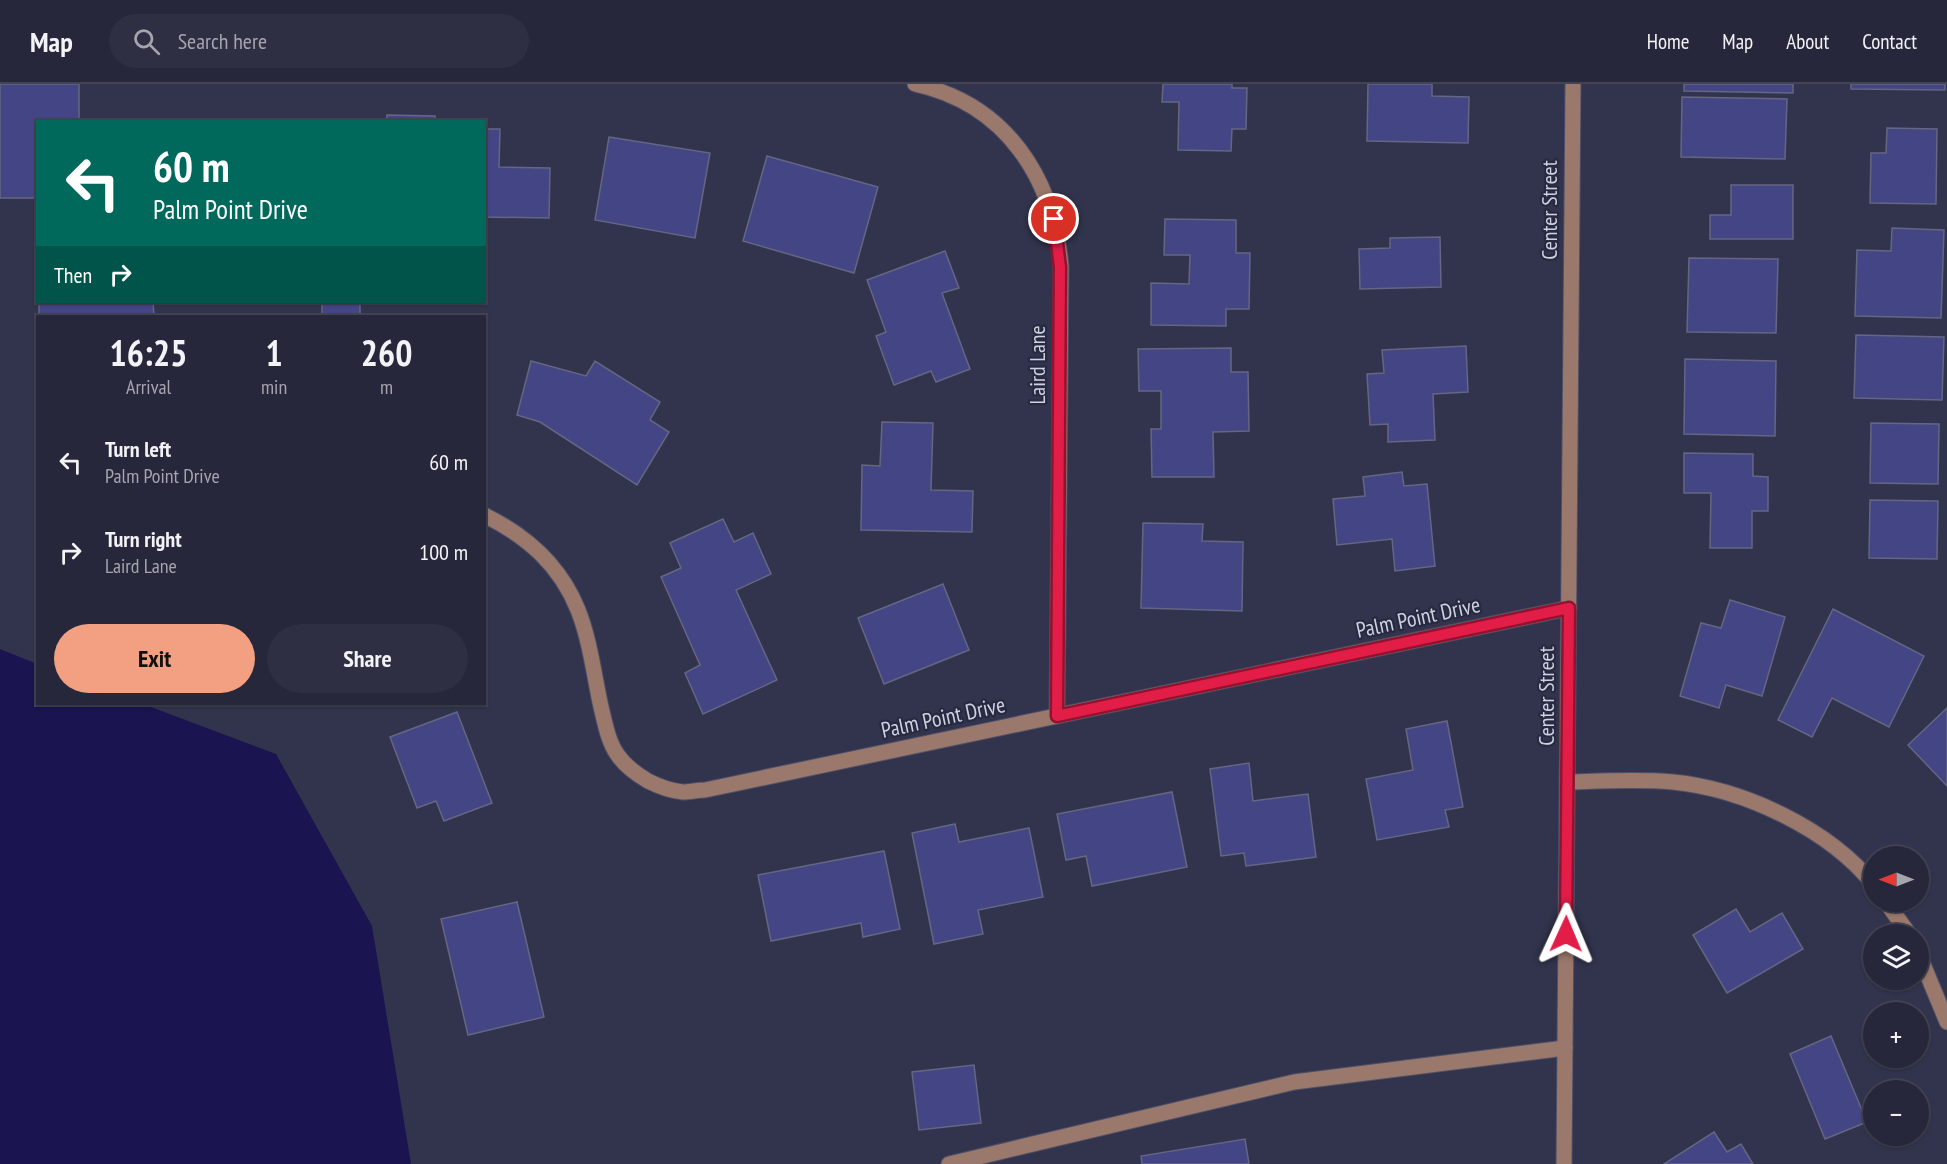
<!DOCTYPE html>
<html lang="en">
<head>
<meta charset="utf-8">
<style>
	body { margin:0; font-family:"PT Sans Narrow",sans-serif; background:#2e2f42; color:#f1f3f6; height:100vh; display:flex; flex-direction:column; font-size:22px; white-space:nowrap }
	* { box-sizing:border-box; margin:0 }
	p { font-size:20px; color:#a4a5af }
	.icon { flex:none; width:33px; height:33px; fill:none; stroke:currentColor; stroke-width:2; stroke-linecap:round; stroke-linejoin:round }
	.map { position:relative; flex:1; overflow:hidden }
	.sheet { position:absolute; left:36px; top:231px; width:450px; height:390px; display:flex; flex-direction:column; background:#26273a; border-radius:0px; box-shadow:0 2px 4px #0004,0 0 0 2px #424454 }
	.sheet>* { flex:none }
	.banner { position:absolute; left:36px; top:36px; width:450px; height:183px; border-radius:0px; box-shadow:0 2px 4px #0004,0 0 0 2px #424454; background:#00695c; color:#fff; overflow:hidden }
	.needle { width:39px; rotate:270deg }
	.fabs { position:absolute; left:1863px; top:762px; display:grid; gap:12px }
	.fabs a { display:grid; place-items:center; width:66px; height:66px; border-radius:50%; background:#26273a; box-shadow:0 2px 4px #0004,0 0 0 2px #424454; font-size:30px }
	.pin { position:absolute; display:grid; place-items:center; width:51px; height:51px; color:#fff; margin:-26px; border:3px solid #fff; border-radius:50%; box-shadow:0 2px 6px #0007 }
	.me { position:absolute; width:66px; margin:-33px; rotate:1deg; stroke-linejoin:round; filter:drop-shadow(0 0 4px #0008) }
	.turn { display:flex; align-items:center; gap:21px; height:126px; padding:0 18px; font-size:27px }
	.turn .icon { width:78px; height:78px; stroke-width:2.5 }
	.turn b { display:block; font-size:42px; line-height:51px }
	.then { display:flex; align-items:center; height:57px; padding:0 18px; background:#0003; gap:12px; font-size:22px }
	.eta { display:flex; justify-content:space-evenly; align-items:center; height:102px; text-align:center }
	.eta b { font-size:36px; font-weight:700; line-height:42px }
	.cta { display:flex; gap:12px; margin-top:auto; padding:12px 18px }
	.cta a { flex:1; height:69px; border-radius:36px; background:#f2a081; color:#111; font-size:24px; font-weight:700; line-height:69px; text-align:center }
	.cta a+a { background:#2e2f42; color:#f1f3f6 }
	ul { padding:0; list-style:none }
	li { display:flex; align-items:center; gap:18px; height:90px; padding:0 18px }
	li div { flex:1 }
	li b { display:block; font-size:22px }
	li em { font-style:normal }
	header { display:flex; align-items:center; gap:36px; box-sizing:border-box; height:84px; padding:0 30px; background:#26273a; border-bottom:2px solid #424454 }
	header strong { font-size:28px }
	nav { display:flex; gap:33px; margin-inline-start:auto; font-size:21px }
	.search { width:420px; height:54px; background:#2e2f42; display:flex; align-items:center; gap:15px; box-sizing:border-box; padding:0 21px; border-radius:33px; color:#a4a5af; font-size:22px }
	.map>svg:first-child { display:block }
	.water { fill:#1a1450 }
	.building { fill:#444585; stroke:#646682; stroke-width:1.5 }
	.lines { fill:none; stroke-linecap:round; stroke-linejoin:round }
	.minor-casing { stroke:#4e5068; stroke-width:17 }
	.minor { stroke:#9a786b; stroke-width:15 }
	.route-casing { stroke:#92132f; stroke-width:15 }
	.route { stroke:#e11d48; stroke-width:10 }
	.labels { text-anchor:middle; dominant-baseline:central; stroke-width:4.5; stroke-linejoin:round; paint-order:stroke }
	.street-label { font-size:22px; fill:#cfd1e1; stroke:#282a42 }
</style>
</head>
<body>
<header>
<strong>Map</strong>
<div class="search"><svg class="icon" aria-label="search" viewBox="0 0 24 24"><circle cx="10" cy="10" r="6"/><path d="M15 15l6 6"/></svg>Search here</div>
<nav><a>Home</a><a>Map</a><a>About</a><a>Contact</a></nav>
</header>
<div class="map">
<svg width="1947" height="1080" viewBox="0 0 1947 1080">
	<rect width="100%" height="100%" fill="#32344d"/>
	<!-- water -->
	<path class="water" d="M0 565 37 580 38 620H143L276 670 372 842 411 1080H0Z"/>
	<!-- building -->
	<g class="building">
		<path d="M0 0H79V38H38V114H0Z"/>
		<path d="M1163 0H1232V4H1247L1246 45H1232L1231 67 1178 66 1179 18H1162Z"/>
		<path d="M1368 0H1432V12L1469 13 1468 59 1367 57Z"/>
		<path d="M1684 0H1793V9L1684 7Z"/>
		<path d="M1851 0H1945V6L1851 5Z"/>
		<path d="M1682 13 1787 15 1785 75 1681 73Z"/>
		<path d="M387 31 435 32V38H386Z"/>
		<path d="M1887 44 1937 45 1936 120 1870 119 1871 69H1886Z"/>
		<path d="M484 45H500L499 83 550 84 549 134 484 133Z"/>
		<path d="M609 53 710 69 695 154 595 136Z"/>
		<path d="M767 72 878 103 854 189 743 157Z"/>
		<path d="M1731 101H1793V155H1710V131H1731Z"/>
		<path d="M1165 135 1236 136V169H1250L1249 225H1226V242L1151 241V199L1189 200 1190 171H1164Z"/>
		<path d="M1892 144 1944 146 1941 234 1855 232 1857 166 1891 167Z"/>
		<path d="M1440 153 1441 203 1360 205 1359 165 1390 164V154Z"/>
		<path d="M945 167 959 204 942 209 970 285 936 298 931 287 894 301 876 252 886 248 867 196Z"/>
		<path d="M1689 174 1778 175 1776 249 1687 248Z"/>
		<path d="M39 218H153L154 232H39Z"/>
		<rect x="322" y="218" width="38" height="14"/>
		<path d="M1856 251 1944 253 1942 316 1854 314Z"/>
		<path d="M1466 262 1468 308 1433 310 1435 356 1388 358V340L1370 341 1367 290 1384 289 1382 266Z"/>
		<path d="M1231 264V288H1248L1249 347 1213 348 1214 393H1152L1151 345H1161V307H1139L1138 265Z"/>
		<path d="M1685 275 1776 277 1775 352 1684 350Z"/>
		<path d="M531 277 586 292 595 277 660 318 650 336 669 348 637 401 540 338 517 331Z"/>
		<path d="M882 338 933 339 931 406 973 407 972 448 861 446 862 381 880 382Z"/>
		<path d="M1871 339 1939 340 1938 400 1870 399Z"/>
		<path d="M1684 369 1753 370V392L1768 393V427H1752V464H1710L1711 409H1684Z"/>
		<path d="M1402 388 1404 402 1427 400 1435 482 1395 487 1392 455 1337 461 1333 415 1365 412 1363 393Z"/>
		<path d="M1870 416 1938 417 1937 475 1869 474Z"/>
		<path d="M723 435 734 458 753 449 771 490 736 506 777 596 703 630 685 589 700 581 661 493 681 484 670 459Z"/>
		<path d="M1143 439 1203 440 1202 457 1243 458 1242 527 1141 524Z"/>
		<path d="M943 500 969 566 884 600 858 534Z"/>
		<path d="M1730 516 1785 533 1762 612 1726 601 1719 624 1680 612 1701 539 1721 544Z"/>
		<path d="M1833 525 1924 572 1889 643 1832 614 1812 653 1778 636Z"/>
		<path d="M1947 624V702L1908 661Z"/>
		<path d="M457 628 492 719 444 737 436 717 417 724 390 653Z"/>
		<path d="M1447 637 1463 723 1445 726 1449 743 1377 756 1366 695 1413 686 1406 645Z"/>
		<path d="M1249 679 1253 717 1308 710 1316 773 1246 782 1244 769 1221 772 1210 685Z"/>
		<path d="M1172 708 1187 783 1092 802 1086 772 1066 776 1057 730Z"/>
		<path d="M955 740 959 758 1029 744 1043 813 978 826 983 850 934 860 912 749Z"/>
		<path d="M884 767 900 845 863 853 861 839 771 857 758 791Z"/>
		<path d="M517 818 544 933 468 951 441 835Z"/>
		<path d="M1736 825 1750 848 1782 829 1803 865 1727 909 1693 851Z"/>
		<path d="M1831 952 1867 1038 1825 1055 1790 970Z"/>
		<path d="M974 981 981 1039 919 1046 912 988Z"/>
		<path d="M1714 1048 1727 1068 1741 1060 1753 1080H1664Z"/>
		<path d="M1245 1055 1249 1080H1142L1141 1072Z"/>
	</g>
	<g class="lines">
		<defs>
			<g id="minor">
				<path d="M915 0C1006 20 1054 94 1061 183L1057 632"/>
				<path d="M484 431C527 452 560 481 578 526 590 556 594 591 601 623 605 639 608 657 617 670 625 682 636 690 648 697 658 702 671 707 683 708 690 708 698 706 705 706L1569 524"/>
				<path d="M1568 698C1603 697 1638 695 1673 698 1744 705 1829 745 1874 801"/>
				<path d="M1886 818 1909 850"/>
				<path d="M1918 868 1947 938"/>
				<path d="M949 1080 1294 998 1565 964"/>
				<path d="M1564 1080 1573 0"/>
			</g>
		</defs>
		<!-- minor casing -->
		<use href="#minor" class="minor-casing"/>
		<!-- minor -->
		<use href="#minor" class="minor"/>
	</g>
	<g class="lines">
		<defs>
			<path id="route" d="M1054 135 1060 183 1057 632 1569 524 1566 850"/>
		</defs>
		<!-- route casing -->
		<use href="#route" class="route-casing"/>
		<!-- route -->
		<use href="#route" class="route"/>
	</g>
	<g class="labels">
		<!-- street labels -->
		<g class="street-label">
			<text transform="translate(1549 126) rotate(-90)">Center Street</text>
			<text transform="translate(1037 281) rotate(-90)">Laird Lane</text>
			<text transform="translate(1418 533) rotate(-12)">Palm Point Drive</text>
			<text transform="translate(1546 612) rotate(-90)">Center Street</text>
			<text transform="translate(943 633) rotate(-12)">Palm Point Drive</text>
		</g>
	</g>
</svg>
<div class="fabs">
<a><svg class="needle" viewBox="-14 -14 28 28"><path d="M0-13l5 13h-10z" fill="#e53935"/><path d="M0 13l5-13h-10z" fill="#a4a5af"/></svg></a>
<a><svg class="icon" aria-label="layers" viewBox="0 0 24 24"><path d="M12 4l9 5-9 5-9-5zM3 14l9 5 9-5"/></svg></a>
<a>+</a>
<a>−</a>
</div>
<div class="pin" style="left:1054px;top:135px;background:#d93025"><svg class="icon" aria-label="arrive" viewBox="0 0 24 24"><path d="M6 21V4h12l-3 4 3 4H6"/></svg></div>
<svg class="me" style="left:1566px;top:850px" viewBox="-20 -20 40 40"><path d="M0-17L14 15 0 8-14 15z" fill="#e11d48" stroke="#fff" stroke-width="4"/></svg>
<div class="banner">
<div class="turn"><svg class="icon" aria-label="left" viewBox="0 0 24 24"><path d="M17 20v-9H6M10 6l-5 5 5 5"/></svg><div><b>60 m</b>Palm Point Drive</div></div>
<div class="then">Then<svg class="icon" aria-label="right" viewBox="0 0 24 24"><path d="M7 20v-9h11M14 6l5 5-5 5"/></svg></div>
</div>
<section class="sheet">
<div class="eta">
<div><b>16:25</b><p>Arrival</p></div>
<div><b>1</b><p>min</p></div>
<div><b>260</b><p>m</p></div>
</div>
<ul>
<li><svg class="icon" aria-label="left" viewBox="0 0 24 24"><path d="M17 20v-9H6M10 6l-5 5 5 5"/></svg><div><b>Turn left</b><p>Palm Point Drive</p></div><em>60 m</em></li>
<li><svg class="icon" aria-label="right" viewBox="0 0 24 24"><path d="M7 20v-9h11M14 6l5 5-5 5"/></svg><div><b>Turn right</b><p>Laird Lane</p></div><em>100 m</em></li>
</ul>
<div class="cta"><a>Exit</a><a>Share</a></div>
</section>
</div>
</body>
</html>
